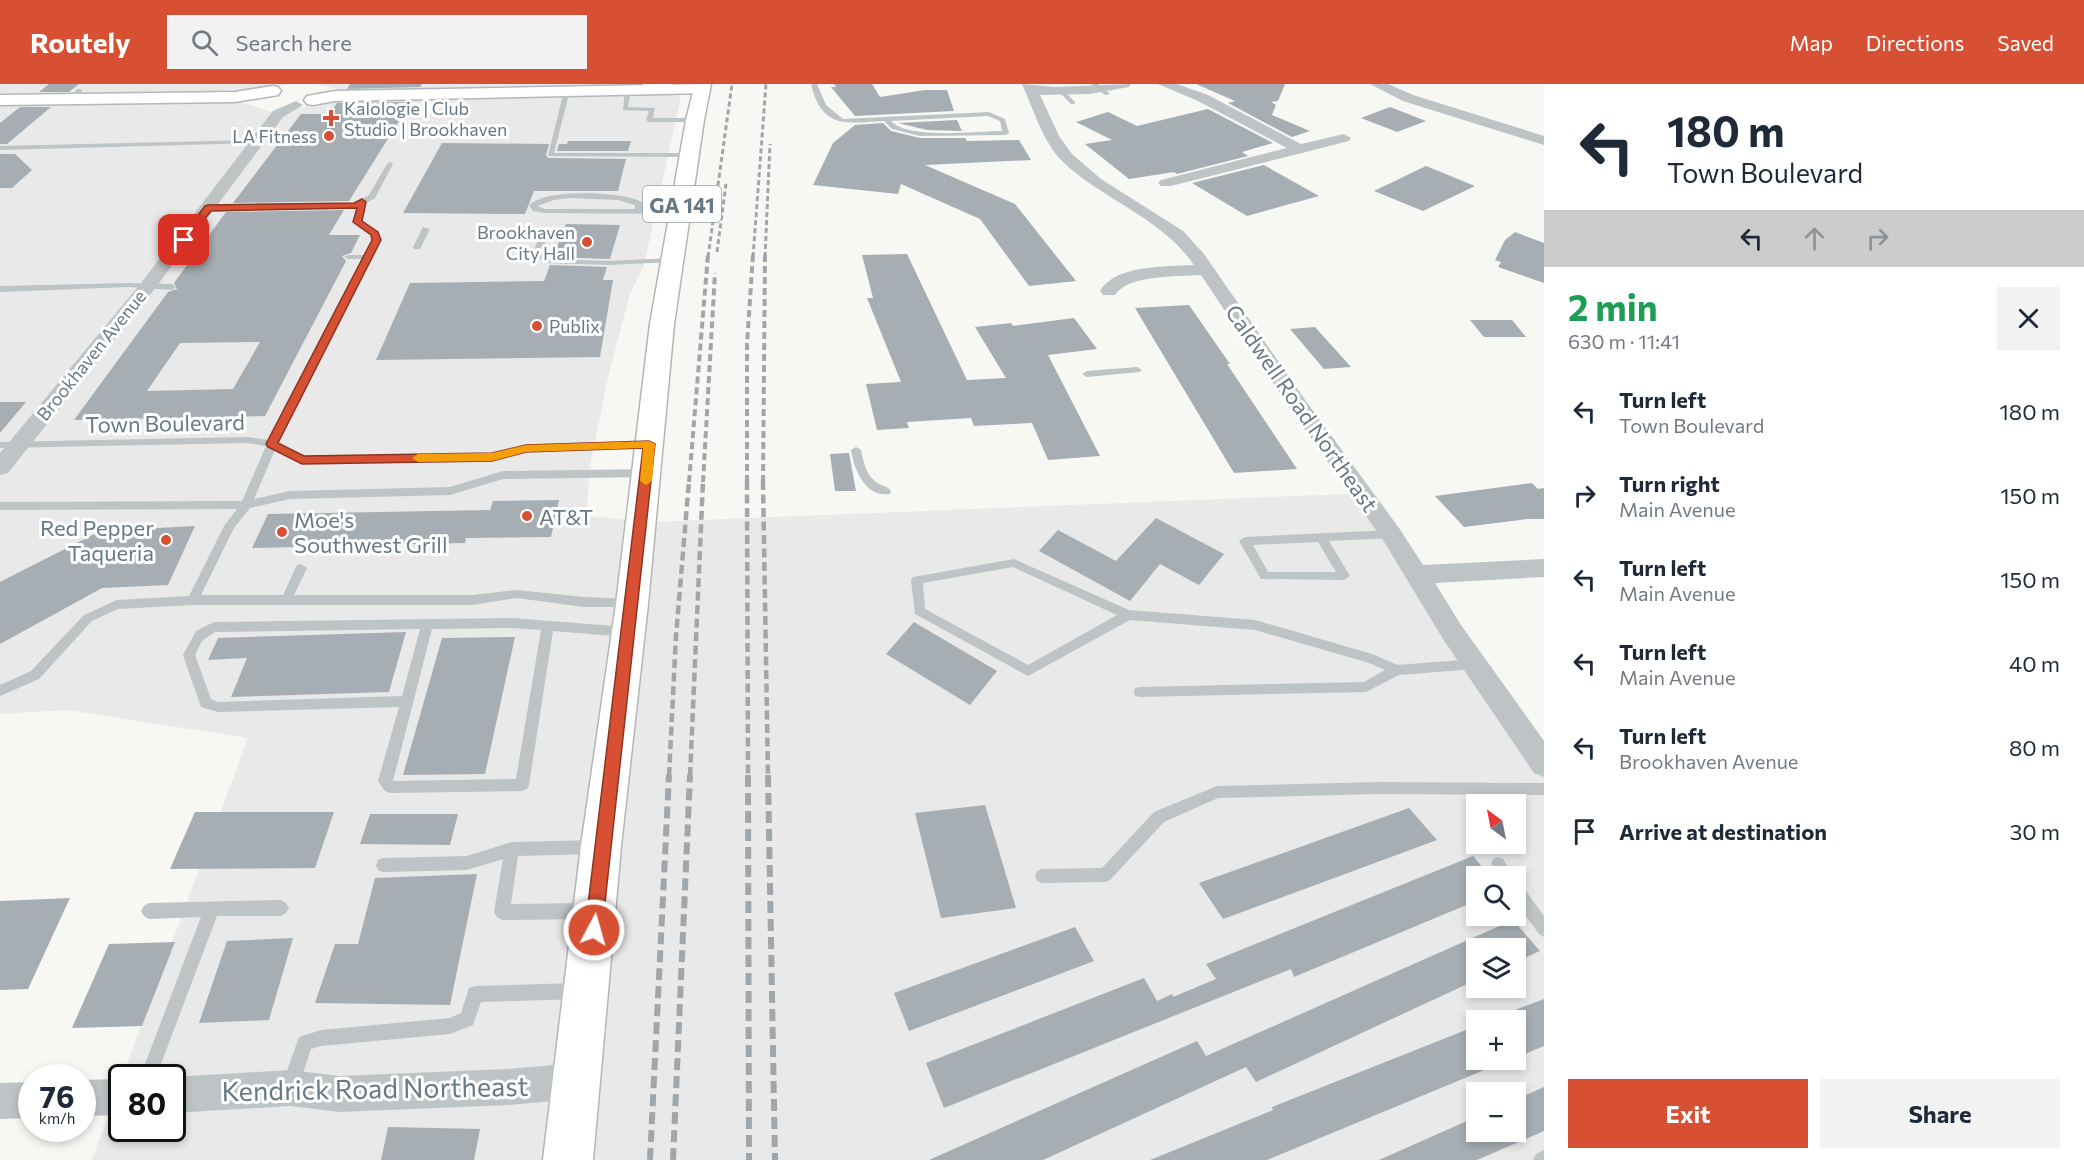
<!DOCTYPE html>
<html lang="en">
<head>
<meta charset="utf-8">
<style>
	body { margin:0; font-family:Commissioner,sans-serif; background:#f2f2f3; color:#1f2937; height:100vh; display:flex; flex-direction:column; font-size:22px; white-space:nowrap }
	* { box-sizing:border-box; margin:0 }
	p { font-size:20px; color:#747a83 }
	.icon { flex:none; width:33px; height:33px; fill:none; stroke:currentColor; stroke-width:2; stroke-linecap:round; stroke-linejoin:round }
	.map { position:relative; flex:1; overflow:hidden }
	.details { display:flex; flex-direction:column; background:#fff; width:540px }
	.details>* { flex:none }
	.top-card { background:#fff; color:#1f2937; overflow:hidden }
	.needle { width:39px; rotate:328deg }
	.buttons { position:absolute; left:1466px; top:710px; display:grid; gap:12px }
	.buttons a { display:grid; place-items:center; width:60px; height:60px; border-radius:0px; background:#fff; box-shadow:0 3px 9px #0003; font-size:30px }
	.speed { position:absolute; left:18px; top:980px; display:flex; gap:12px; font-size:30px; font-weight:700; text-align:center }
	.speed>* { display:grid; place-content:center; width:78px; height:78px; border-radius:50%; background:#fff; box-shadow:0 3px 9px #0003; line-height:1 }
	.speed small { font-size:15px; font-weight:400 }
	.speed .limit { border:3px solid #111; border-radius:9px; background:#fff; color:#111 }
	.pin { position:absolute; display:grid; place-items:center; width:51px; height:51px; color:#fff; margin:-26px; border-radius:12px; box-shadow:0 3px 9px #0006 }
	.me { position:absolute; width:66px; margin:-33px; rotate:6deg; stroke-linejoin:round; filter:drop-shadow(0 0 4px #0008) }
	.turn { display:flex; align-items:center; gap:21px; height:126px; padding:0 24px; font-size:27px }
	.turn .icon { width:78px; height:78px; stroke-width:2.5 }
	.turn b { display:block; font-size:42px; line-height:51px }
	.lanes { display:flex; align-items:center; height:57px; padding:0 24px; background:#0003; justify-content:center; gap:30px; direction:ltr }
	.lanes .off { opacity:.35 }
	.round { display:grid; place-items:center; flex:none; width:63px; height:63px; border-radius:0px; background:#f2f2f3 }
	.overview { display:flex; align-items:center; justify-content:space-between; height:102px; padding:0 24px }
	h1 { font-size:36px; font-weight:700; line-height:45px; color:#1e9e55 }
	.button { display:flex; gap:12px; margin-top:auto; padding:12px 24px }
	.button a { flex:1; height:69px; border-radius:0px; background:#d75034; color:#fff; font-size:24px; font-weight:700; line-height:69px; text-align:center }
	.button a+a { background:#f2f2f3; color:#1f2937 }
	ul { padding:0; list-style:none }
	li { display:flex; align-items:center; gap:18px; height:84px; padding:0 24px }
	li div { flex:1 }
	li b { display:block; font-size:22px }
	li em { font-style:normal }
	header { display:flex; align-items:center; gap:36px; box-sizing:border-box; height:84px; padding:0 30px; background:#d75034; color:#fff }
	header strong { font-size:28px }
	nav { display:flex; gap:33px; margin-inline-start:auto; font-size:21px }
	.search { width:420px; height:54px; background:#f2f2f3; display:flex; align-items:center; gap:15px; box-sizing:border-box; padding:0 21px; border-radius:0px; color:#747a83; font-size:22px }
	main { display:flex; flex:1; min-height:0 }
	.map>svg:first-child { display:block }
	.built { fill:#e8e9e8; fill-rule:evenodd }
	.building { fill:#a6aeb3; fill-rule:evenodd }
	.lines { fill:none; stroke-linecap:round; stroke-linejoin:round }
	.secondary-casing { stroke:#b1b7bb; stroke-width:3 }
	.highway-casing { stroke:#b2b6b9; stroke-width:3 }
	.lane { fill:#bec3c6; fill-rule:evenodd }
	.street { fill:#bec3c6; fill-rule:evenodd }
	.secondary { fill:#fff; fill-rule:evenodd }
	.highway { fill:#fff; fill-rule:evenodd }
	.rail-far3 { stroke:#a0a7ac; stroke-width:3; stroke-dasharray:5 3; stroke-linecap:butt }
	.rail-far2 { stroke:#a0a7ac; stroke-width:4; stroke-dasharray:7 4; stroke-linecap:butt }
	.rail-far1 { stroke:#a0a7ac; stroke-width:4.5; stroke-dasharray:9 4.5; stroke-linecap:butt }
	.rail { stroke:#a0a7ac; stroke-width:6; stroke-dasharray:12 6; stroke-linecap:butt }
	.route { fill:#d75034; stroke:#8c3422; stroke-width:1.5 }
	.slow { fill:#f59e0b }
	.poi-dot { fill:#d75034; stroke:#fff; stroke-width:2 }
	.labels { text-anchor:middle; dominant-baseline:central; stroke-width:6; stroke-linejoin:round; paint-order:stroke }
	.far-poi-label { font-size:18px; fill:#687983; stroke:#fff; text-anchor:start }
	.far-street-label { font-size:18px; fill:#687983; stroke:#fff }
	.shield { fill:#fff; stroke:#95a1a8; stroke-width:1.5 }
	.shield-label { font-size:21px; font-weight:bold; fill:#687983 }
	.street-label { font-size:22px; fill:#687983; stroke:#fff }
	.poi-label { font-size:22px; fill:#687983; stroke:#fff; text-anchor:start }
	.near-street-label { font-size:27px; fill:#687983; stroke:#fff }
</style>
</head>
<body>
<header>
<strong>Routely</strong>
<div class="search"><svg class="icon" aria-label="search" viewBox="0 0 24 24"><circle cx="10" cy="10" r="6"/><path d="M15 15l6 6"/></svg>Search here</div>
<nav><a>Map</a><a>Directions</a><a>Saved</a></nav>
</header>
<main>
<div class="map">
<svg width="1544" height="1076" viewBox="0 0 1544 1076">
	<rect width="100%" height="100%" fill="#f7f7f4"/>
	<!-- built -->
	<g class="built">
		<path d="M0 0H289L248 8 0 12Z"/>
		<path d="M318 0H639L345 7Z"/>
		<path d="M656 10 681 12 644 181 630 210 609 289 591 377 586 432 652 438 1372 409 1544 666V1076H92L121 996 122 1044H172V993H122L248 654 67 626 0 630V18L237 17 278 30 329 16ZM1476 720H1515V759H1476ZM1476 792H1515V831H1476ZM1476 864H1515V903H1476ZM1476 936H1515V975H1476ZM1476 1008H1515V1047H1476Z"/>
	</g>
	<!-- building -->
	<g class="building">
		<path d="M49 0H79L69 8H39Z"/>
		<path d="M350 0H422L420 3 347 5Z"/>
		<path d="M834 0H872L880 13 925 6H947L954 27 855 32 831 3H836Z"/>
		<path d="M1196 0H1285L1278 17 1271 18 1276 21 1272 31 1310 47 1292 53 1228 19 1235 17Z"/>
		<path d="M411 18 349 117 233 119 301 30H330L337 19Z"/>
		<path d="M20 23H51L7 60H0V39Z"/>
		<path d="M1390 23 1426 37 1397 48 1361 34Z"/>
		<path d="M1208 25 1273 59 1242 68 1248 72 1177 90 1174 88 1129 95 1085 60 1112 56 1076 38 1108 28 1137 42Z"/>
		<path d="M957 36 962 47 927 46 898 39Z"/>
		<path d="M883 39 891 47 920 54H965L967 57 1019 56 1031 76 925 81 1015 120 1076 197 1029 202 980 135 901 100 898 110 813 101 833 59 855 41Z"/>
		<path d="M568 57H631L628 67H557L559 60H567Z"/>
		<path d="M442 59 549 60 546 71 548 74 626 75 618 107H534L525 130 403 129Z"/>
		<path d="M0 70H15L32 86 12 104H0Z"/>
		<path d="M1264 81 1319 112 1247 132 1192 99Z"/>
		<path d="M1426 82 1475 102 1423 127 1374 107Z"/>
		<path d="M344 126 329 151H360L351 169 342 172 346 177 265 332 74 336 168 208 177 205 174 199 226 128ZM260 258 233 305 147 307 180 259Z"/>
		<path d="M566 140 620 141 610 175 553 173Z"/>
		<path d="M1515 148 1544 159V199L1498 183 1501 178 1495 176 1505 156Z"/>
		<path d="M907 170 967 296 1006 294 975 243 1011 239 1013 242 1074 234 1097 265 1048 271 1100 372 1048 376 1032 339 974 342 971 334 907 338 909 344 877 346 866 300 901 298 867 214H873L862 171Z"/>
		<path d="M550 181 607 183 603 196H613L600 273 376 276 410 199 544 197Z"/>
		<path d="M1189 221 1230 280H1227L1297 385 1234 389 1135 224Z"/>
		<path d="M1470 236H1512L1526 253H1484Z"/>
		<path d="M1315 243 1351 283 1324 285 1290 245Z"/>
		<path d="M0 318H26L0 349Z"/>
		<path d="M849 369 856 407H835L830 370Z"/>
		<path d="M1532 399 1538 405 1544 404V435H1527L1464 443 1435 412Z"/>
		<path d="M559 416 551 453 466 454 465 459 252 464 268 430 490 426 493 417Z"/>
		<path d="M1156 434 1224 470 1199 501 1160 480 1130 517 1039 467 1058 446 1116 477Z"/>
		<path d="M195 442 168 501 102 504 0 560V498L100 447Z"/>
		<path d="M914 538 997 587 970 621 886 570Z"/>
		<path d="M406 548 389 608 231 613 247 574 208 576 218 554Z"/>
		<path d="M515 553 485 690 403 691 442 554Z"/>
		<path d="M985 721 1016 824 941 834 915 729Z"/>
		<path d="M1409 724 1437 756 1223 835 1199 799Z"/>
		<path d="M195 728H334L315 784 170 785Z"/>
		<path d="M370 730H458L450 761 360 760Z"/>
		<path d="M1473 772 1490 792H1476V817L1294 893 1291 885 944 1024 926 979 1144 894 1157 917 1172 910 1173 913 1216 895 1206 880Z"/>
		<path d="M477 790 450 921 315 919 335 860H358L375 794Z"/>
		<path d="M70 814 28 905 0 906V817Z"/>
		<path d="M1513 836 1540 867 1515 878V864H1476V896L1256 998 1246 983 1043 1076H929L1197 957 1206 972Z"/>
		<path d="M1075 843 1094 877 909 947 894 909Z"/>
		<path d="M293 854 269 936 199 939 227 857Z"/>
		<path d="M175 858 142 942 72 944 109 860Z"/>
		<path d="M1544 915V962L1515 974V926Z"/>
		<path d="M1476 942V975H1511L1267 1076H1150L1273 1026 1272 1023Z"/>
		<path d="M1544 1003V1047L1477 1076H1379L1476 1033V1047H1515V1016Z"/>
		<path d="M388 1043 480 1045 474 1076H381Z"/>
	</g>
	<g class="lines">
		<defs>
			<g id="secondary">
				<path d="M702 0 710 5 708 9 335 17 313 21 307 20 304 16 307 12 335 7Z"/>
				<path d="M272 2 278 3 281 7 278 11 235 18 0 21V11L235 8Z"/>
			</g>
			<g id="highway">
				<path d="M644 0H672L670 4 645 10 639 9 637 5Z"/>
				<path d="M695 0H711L704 36 674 240 648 520 621 762 593 1076H543L581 762 616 520 650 240 686 36Z"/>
			</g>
		</defs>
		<!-- secondary casing -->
		<use href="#secondary" class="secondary-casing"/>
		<!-- highway casing -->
		<use href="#highway" class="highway-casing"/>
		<!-- lane -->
		<g class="lane">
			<path d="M811 0H817L826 21 843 35 989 28 1005 35 1009 49 1006 51 920 52 892 45 884 37C847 39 822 46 811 0ZM988 32 1000 37 1002 47C977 47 908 56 891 37Z"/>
			<path d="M1091 0H1098L1110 10 1105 11Z"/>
			<path d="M628 3 631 5 628 23 655 24 653 34H695L698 36 695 38H649L646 36 649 27 623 26 625 5Z"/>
			<path d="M567 4 570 6 554 69H691L694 71 691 73 548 72 564 6Z"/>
			<path d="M78 5 83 6 72 16H68V14Z"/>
			<path d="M1060 7H1064L1075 18V20H1071L1060 9Z"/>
			<path d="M261 56V58L259 59 0 66V62Z"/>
			<path d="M390 78 393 80 375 114 366 119 362 137 378 148 381 156 278 359 304 373 492 370 526 361 649 357 654 360 649 363 526 367 492 376 302 379 275 366 254 415 290 407 450 403 503 387 646 385 651 389 646 393 503 395 450 411 290 415 250 424 234 444 201 511H283L297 481 301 480 307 484 294 511H472L517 506 584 513 631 515 635 517 637 520 635 523H584L517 514 472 521H193L118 525 92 537 39 595 0 612V601L31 587 84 531 117 516 189 512 224 442 237 425 0 426V418L242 417 266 362 247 359 0 364V358L247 353 269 356 363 175H348L344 173 348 171H365L373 156 371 151 354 138 357 123 208 126 204 124 208 122 354 119 369 111 387 80Z"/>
			<path d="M586 109C605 110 624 110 642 118L643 125 681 126 685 128 681 130 545 129 533 127 529 121C544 109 568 110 586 109ZM569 114 618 116 635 121V125H545L537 122 554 116Z"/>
			<path d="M423 143 430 145 420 165H414L413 163Z"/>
			<path d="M542 146 549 148 541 169 547 175 609 177 672 174 676 176 672 178 609 181 545 179 533 169Z"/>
			<path d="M129 199 172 200 176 203 172 206 129 203 0 208V202Z"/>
			<path d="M1137 283 1142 286 1140 288 1087 293 1082 290 1087 287Z"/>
			<path d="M856 363 861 366C864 380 866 392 879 400 884 402 888 403 891 407L890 410C865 414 854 385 851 366Z"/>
			<path d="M1391 446 1397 450 1391 454 1329 457 1350 492 1344 496 1261 495 1239 457 1245 453ZM1318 458 1336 488H1268L1253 461Z"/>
			<path d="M1014 475 1129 526 1255 536 1372 570 1398 581 1474 575 1478 576 1480 580 1478 584 1474 585 1399 591 1366 608 1140 613 1135 612 1134 608 1135 604 1140 603 1364 598 1385 586 1369 579 1255 546 1130 536 1028 592 915 530 911 496 913 493ZM1013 483 1117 531 1028 581 925 525 923 499Z"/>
			<path d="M512 534 627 543 631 545 633 548 631 551 627 553 553 547 529 701 527 705 522 707 390 709 385 707 378 697 399 623 218 628 201 623 183 571 196 547 214 538ZM512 544 541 546 516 695 393 697 432 545ZM420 545 402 612 218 618 211 615 195 571 202 557 215 548Z"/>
			<path d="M1378 698 1544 699V711L1378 710 1218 714 1164 738 1110 796 1105 798 1042 799 1037 797 1035 792 1037 787 1042 785 1102 784 1154 728 1217 702Z"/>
			<path d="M597 756 602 758 604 763 602 768 597 770 518 772 511 820 587 819 592 822 595 827 592 832 587 835 502 836 497 833 494 828 503 775 467 786 383 788 378 786 376 781 378 776 383 774 467 772 512 758Z"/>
			<path d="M1498 773 1503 775 1513 792H1497L1491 780 1493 775Z"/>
			<path d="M1515 797 1520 799 1544 832V853L1539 850 1515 817Z"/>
			<path d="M281 816 286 819 289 824 286 829 281 832H217L156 993H140L201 833 149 835 144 832 141 827 144 822 149 819Z"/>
			<path d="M579 899 585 901 587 907 585 913 579 915 481 918 473 941 450 950 321 962 311 965 297 1007 291 1010 285 1007 282 1001 299 953 321 946 450 934 461 929 469 904 475 902Z"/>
			<path d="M1544 1066V1076H1533L1536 1070Z"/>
		</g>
		<!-- street -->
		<g class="street">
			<path d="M1022 0 1055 3 1131 0 1129 3 1090 10 1040 11 1059 52 1072 70 1101 95 1183 147 1204 170 1303 313 1399 444 1423 481 1544 475V493L1435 499 1461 541 1544 657V693L1534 689 1443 555 1383 456 1289 323 1201 191C1177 193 1129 190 1115 211H1103L1100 207C1116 180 1166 183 1194 181 1162 134 1103 116 1063 78 1042 57 1034 26 1022 0Z"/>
			<path d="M1158 0H1177L1208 11 1301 60 1344 50 1351 54 1349 57 1171 102H1161L1158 99 1161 96 1287 64 1198 17Z"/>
			<path d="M1370 0H1388L1413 11 1544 52V61L1403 17Z"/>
			<path d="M296 17 303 21 283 33 153 207 8 389 0 391V369L141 199 273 27Z"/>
			<path d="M577 979 590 984 595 997 590 1010 577 1015 508 1021 340 1028 290 1022 172 1029V993L290 986 340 992 508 985Z"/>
			<path d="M122 995V1031L82 1032V996Z"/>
			<path d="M32 998V1034L0 1035V999Z"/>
		</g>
		<!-- secondary -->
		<use href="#secondary" class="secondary"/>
		<!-- highway -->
		<use href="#highway" class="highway"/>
		<!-- rail-far3 -->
		<g class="rail-far3">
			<path d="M717 168 726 100"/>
			<path d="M708 173 732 0"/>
			<path d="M753 173 766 0"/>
			<path d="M765 173 770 60"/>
		</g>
		<!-- rail-far2 -->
		<g class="rail-far2">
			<path d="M689 398 708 171"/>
			<path d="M703 398 715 189"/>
			<path d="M747 398V260L753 171"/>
			<path d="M763 398 765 171"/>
		</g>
		<!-- rail-far1 -->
		<g class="rail-far1">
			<path d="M747 397 748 692"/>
			<path d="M763 397 768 692"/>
			<path d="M669 692 676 552 689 397"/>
			<path d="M690 692 703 397"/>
		</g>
		<!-- rail -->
		<g class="rail">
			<path d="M748 691 749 1076"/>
			<path d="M768 691 775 1076"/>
			<path d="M650 1076 669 691"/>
			<path d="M673 1076 690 691"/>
		</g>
	</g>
	<!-- route -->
	<path class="route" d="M362 115 366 118 362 137 378 148 381 156 278 359 304 372 492 369 526 361 649 357 655 360 602 846 600 853 594 855 587 853 585 846 643 364 526 368 492 377 302 380 268 363 266 360 372 156 371 151 353 138 357 124 211 127 187 157 179 156 205 122 208 121 354 119Z"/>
	<!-- slow -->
	<path class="slow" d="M649 357 655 360 652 397 646 401 640 397 643 364 526 368 492 377 418 378 412 374 418 370 492 369 526 361Z"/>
	<!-- markers -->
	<g class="poi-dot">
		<path d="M328 25h6v6h6v6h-6v6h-6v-6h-6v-6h6z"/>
		<circle cx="329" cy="52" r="6"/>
		<circle cx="587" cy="158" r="6"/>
		<circle cx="537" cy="242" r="6"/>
		<circle cx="527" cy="432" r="6"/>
		<circle cx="282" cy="448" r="6"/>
		<circle cx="166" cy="456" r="6"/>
	</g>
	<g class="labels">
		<!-- far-poi labels -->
		<g class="far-poi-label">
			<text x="344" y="24">Kalologie | Club<tspan x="344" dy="21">Studio | Brookhaven</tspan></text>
			<text x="317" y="52" text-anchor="end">LA Fitness</text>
			<text x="575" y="148" text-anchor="end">Brookhaven<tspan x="575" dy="21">City Hall</tspan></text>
			<text x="549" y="242">Publix</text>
		</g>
		<!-- far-street labels -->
		<g class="far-street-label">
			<text transform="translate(91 271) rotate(-51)">Brookhaven Avenue</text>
		</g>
		<!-- shield labels -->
		<rect class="shield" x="643" y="102" width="78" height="36" rx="4.5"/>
		<g class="shield-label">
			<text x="682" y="120">GA 141</text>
		</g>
		<!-- street labels -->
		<g class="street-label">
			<text transform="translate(1302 324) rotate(55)">Caldwell Road Northeast</text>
			<text transform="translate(165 339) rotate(-1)">Town Boulevard</text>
		</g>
		<!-- poi labels -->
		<g class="poi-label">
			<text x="539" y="432">AT&amp;T</text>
			<text x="294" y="435">Moe's<tspan x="294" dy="25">Southwest Grill</tspan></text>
			<text x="154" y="443" text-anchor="end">Red Pepper<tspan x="154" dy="25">Taqueria</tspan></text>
		</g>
		<!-- near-street labels -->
		<g class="near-street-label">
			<text transform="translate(375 1004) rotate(-1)">Kendrick Road Northeast</text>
		</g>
	</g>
</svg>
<div class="buttons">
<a><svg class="needle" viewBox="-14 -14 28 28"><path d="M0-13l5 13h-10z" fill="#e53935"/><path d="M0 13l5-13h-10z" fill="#747a83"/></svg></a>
<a><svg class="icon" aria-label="search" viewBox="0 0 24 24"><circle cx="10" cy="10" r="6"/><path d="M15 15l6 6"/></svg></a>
<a><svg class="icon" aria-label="layers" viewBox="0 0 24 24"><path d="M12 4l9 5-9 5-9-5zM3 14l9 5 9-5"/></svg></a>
<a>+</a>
<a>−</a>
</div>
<div class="speed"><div>76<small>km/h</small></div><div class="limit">80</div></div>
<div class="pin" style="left:184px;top:156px;background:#d93025"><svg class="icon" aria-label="arrive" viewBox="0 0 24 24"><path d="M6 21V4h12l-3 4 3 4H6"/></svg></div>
<svg class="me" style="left:594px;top:846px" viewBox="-20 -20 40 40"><circle r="17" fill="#d75034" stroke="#fff" stroke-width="3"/><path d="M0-11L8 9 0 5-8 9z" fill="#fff"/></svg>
</div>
<section class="details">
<div class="top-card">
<div class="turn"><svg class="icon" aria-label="left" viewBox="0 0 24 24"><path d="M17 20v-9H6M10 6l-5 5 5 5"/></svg><div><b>180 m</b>Town Boulevard</div></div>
<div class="lanes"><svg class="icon" aria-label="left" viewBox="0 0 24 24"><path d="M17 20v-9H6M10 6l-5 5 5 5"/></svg><svg class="icon off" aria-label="ahead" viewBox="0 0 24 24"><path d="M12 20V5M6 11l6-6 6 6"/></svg><svg class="icon off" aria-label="right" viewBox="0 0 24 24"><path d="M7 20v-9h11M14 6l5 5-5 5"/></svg></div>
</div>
<div class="overview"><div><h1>2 min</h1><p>630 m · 11:41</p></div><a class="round"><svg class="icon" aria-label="close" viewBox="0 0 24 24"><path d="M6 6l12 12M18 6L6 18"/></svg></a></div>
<ul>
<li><svg class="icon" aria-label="left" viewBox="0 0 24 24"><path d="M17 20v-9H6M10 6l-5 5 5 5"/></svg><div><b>Turn left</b><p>Town Boulevard</p></div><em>180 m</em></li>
<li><svg class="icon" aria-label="right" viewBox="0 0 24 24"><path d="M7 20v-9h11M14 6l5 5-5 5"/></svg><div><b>Turn right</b><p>Main Avenue</p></div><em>150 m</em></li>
<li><svg class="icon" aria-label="left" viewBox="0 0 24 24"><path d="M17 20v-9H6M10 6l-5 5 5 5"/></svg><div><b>Turn left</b><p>Main Avenue</p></div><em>150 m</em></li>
<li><svg class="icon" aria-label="left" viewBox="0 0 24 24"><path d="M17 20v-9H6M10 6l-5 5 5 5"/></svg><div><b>Turn left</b><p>Main Avenue</p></div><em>40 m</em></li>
<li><svg class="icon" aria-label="left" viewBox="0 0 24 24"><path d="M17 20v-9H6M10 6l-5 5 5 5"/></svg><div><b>Turn left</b><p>Brookhaven Avenue</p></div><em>80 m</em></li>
<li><svg class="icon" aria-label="arrive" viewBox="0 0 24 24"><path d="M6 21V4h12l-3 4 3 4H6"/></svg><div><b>Arrive at destination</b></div><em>30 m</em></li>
</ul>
<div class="button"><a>Exit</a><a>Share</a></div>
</section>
</main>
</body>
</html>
